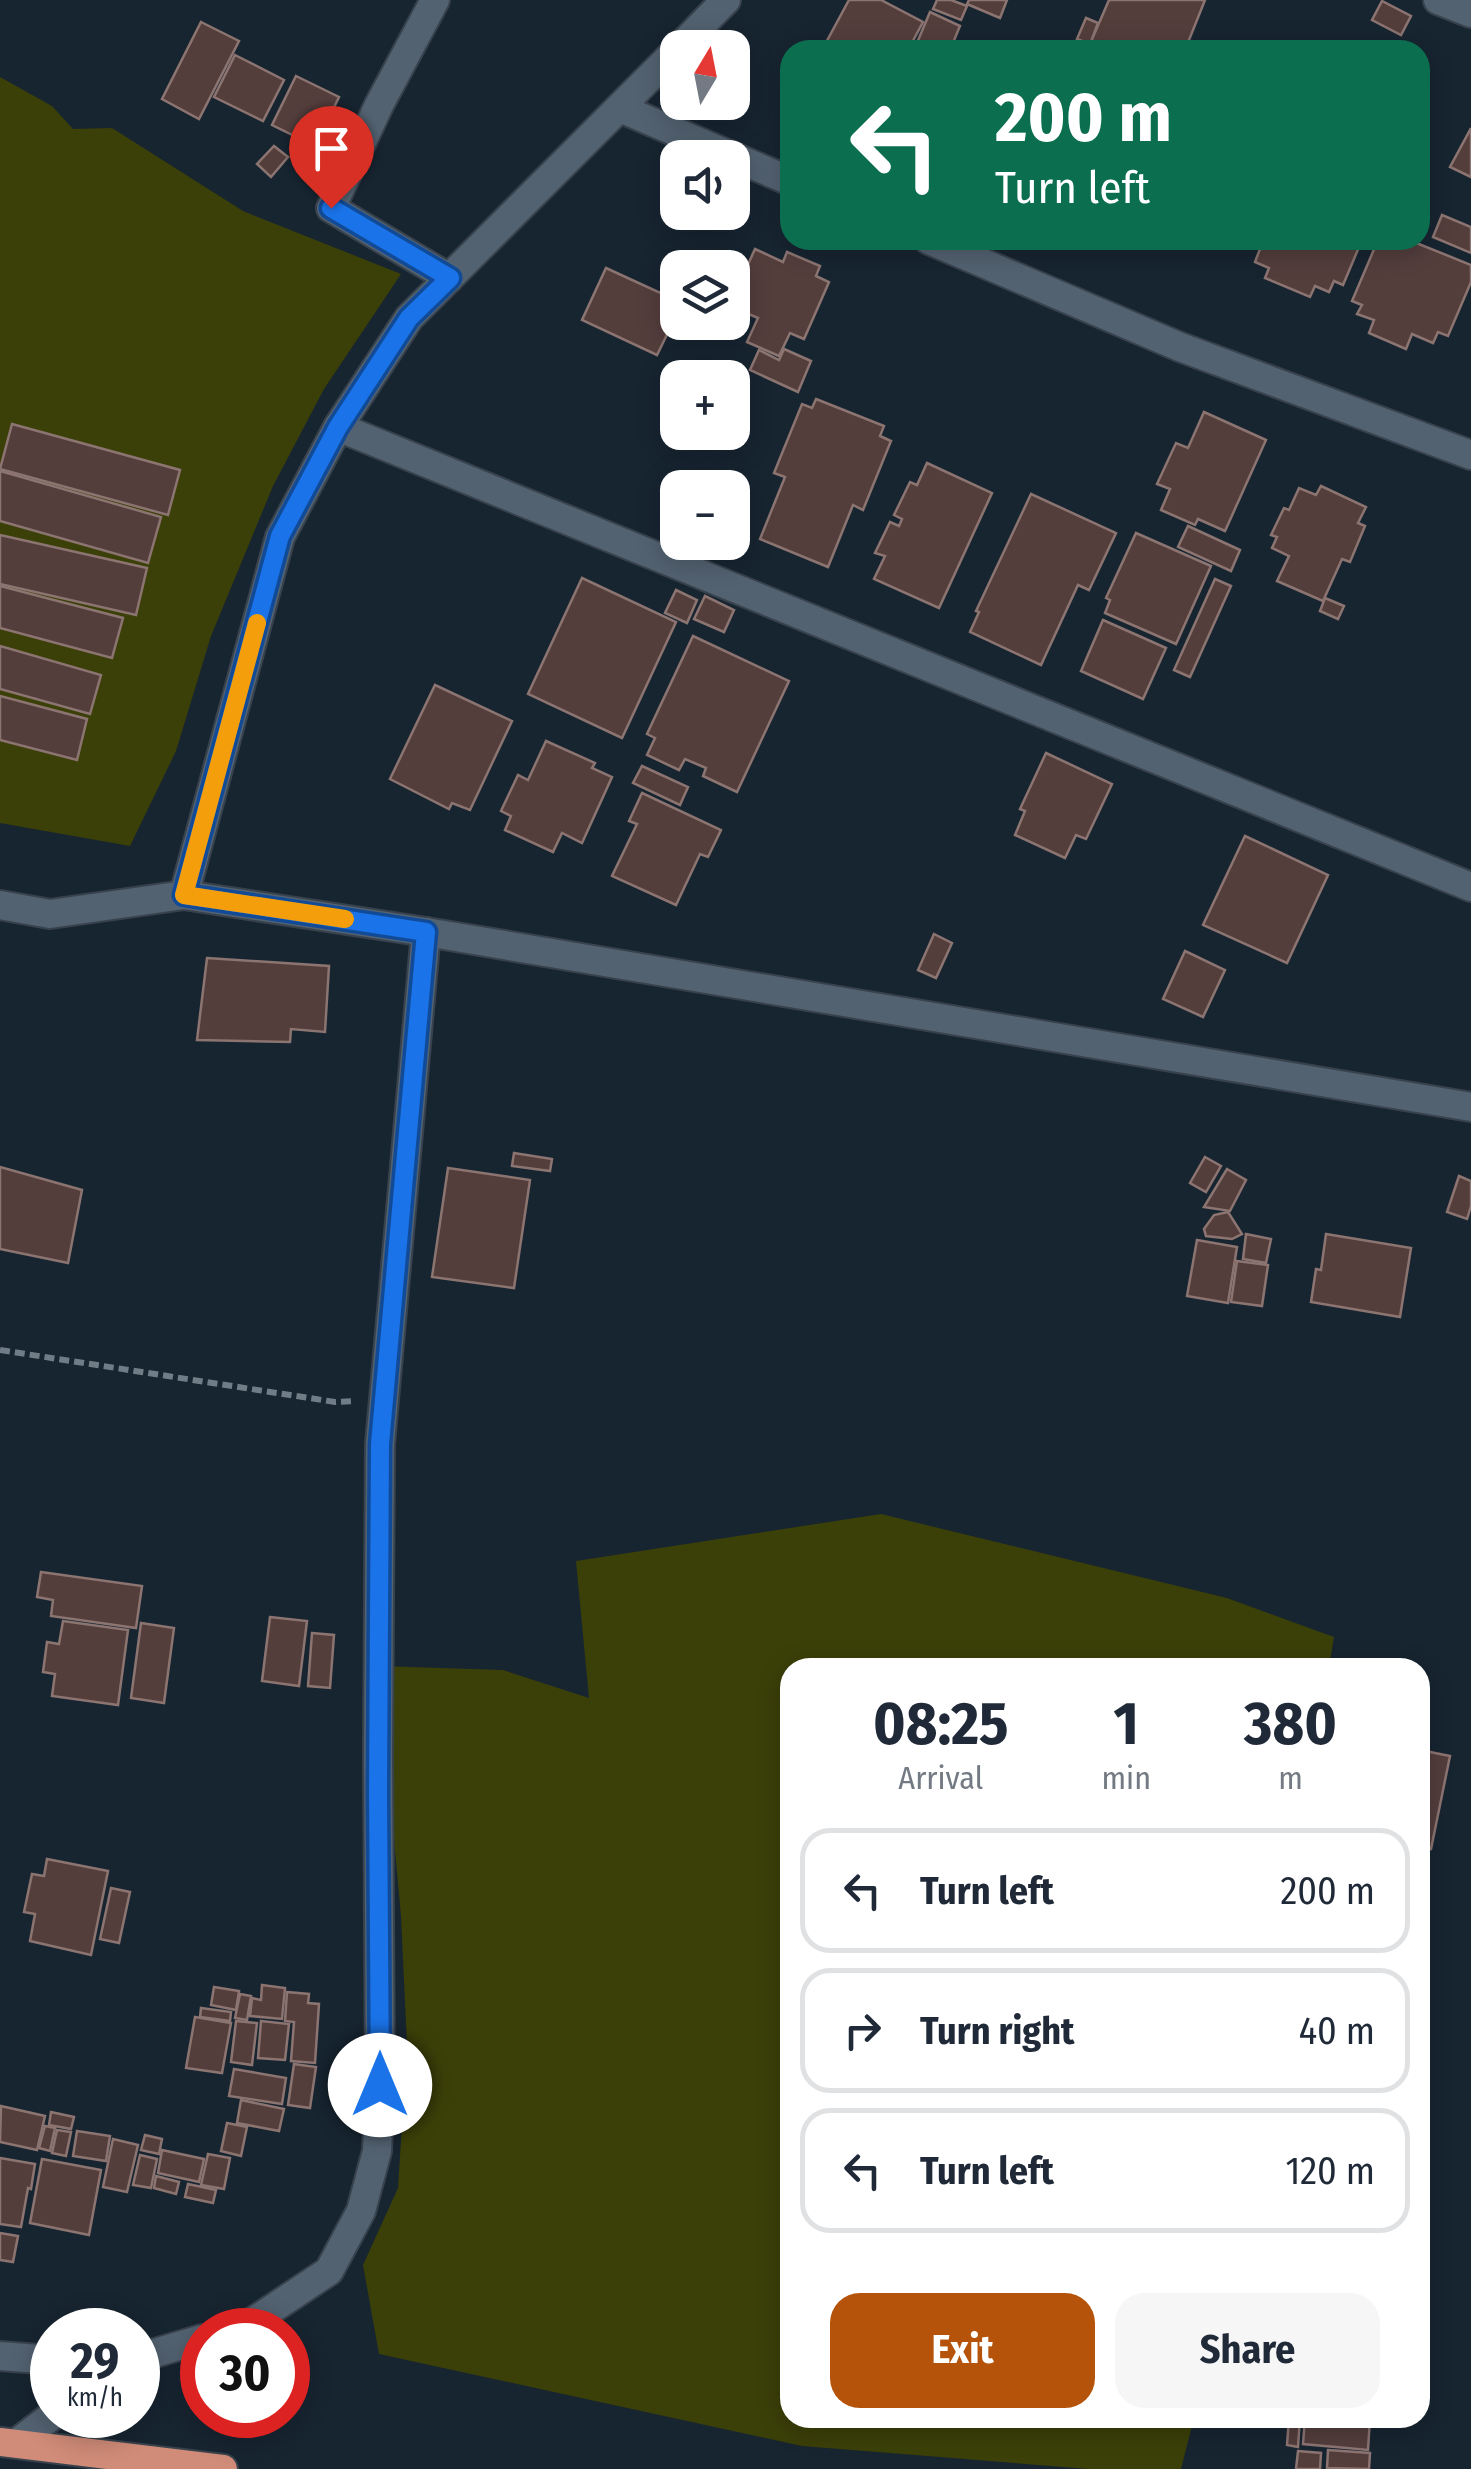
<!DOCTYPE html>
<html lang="en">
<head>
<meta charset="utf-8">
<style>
	body { margin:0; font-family:"Fira Sans Condensed",sans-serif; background:#f6f6f7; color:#1f2937; height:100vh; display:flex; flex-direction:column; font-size:38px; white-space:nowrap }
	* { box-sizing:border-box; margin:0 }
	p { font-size:32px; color:#747a83 }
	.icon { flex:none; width:55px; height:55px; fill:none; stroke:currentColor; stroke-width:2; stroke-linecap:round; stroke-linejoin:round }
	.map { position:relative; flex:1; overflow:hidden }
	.sheet { position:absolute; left:780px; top:1658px; width:650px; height:770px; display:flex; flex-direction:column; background:#fff; border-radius:30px; box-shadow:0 5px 25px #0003 }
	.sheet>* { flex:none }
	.banner { position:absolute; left:780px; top:40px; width:650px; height:210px; border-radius:30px; box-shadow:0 5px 25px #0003; background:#0b6e4f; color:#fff; overflow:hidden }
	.needle { width:65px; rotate:10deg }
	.controls { position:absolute; left:660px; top:30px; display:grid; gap:20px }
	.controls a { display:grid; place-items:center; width:90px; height:90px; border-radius:20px; background:#fff; box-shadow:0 5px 25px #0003; font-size:50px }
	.speed { position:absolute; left:30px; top:2308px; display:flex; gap:20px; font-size:50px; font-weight:700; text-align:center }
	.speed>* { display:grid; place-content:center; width:130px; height:130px; border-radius:50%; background:#fff; box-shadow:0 5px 25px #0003; line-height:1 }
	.speed small { font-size:25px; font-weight:400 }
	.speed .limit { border:15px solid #d22; background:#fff; color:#111 }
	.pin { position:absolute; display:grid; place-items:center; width:85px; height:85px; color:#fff; margin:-102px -42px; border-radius:50% 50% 50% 0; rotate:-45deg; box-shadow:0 0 10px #0007 }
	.pin .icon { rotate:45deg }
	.me { position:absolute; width:110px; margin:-55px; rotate:0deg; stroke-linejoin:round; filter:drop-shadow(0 0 8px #0008) }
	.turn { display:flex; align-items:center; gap:35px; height:210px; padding:0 50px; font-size:45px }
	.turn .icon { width:130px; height:130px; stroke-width:2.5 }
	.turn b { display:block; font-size:70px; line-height:85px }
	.eta { display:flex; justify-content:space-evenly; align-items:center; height:170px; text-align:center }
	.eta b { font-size:60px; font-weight:700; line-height:70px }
	.primary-button { display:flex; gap:20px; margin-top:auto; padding:20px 50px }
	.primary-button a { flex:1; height:115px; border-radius:30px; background:#b45309; color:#fff; font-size:40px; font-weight:700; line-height:115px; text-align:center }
	.primary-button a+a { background:#f6f6f7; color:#1f2937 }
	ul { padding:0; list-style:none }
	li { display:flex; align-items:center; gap:30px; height:125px; margin:0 20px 15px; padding:0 30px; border:5px solid #e0e1e3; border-radius:30px }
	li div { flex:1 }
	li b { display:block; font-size:38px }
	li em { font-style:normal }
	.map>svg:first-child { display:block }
	.green { fill:#3b3f08 }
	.building { fill:#533e3c; stroke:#8c7471; stroke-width:2.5 }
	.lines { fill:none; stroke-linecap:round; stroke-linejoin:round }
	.minor-casing { stroke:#38424d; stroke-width:32 }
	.trunk-casing { stroke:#38424d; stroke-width:32 }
	.path { stroke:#707c86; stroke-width:6; stroke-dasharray:10 5; stroke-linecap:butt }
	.minor { stroke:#536271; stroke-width:28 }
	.trunk { stroke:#d08c78; stroke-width:28 }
	.route-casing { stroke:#114b97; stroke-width:25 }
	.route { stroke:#1a73e8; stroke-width:18 }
	.slow { stroke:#f59e0b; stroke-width:18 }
</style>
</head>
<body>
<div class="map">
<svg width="1471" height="2469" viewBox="0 0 1471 2469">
	<rect width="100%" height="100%" fill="#172531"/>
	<!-- green -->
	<g class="green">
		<path d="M0 77 52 106 73 129 112 128 243 211 401 274 324 389 273 486 211 636 176 751 130 846 0 823Z"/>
		<path d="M881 1514 1227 1598 1334 1637 1329 1667 790 1668V2418H1194L1181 2469H1088L802 2446 379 2354 363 2265 398 2188 407 2045 401 1916 378 1666 503 1670 589 1698 576 1561Z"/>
	</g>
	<!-- building -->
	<g class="building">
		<path d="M849 0H881L923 22 908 50H822Z"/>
		<path d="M937 0H951L967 6 961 20 933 9Z"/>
		<path d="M969 0H1007L1000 18 967 4Z"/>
		<path d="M1109 0H1205L1185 50H1105L1090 44Z"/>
		<path d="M1382 1 1411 16 1401 35 1372 20Z"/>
		<path d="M930 12 960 26 950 50H914Z"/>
		<path d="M1086 18 1098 23 1090 44 1077 39Z"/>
		<path d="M201 22 239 41 199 119 162 99Z"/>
		<path d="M235 55 284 80 263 121 214 97Z"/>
		<path d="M296 76 339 97 315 146 272 125Z"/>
		<path d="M1471 128V177L1450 167Z"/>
		<path d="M274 146 288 157 271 177 257 164Z"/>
		<path d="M1442 215 1471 227V253L1433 237Z"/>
		<path d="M1254 240H1362L1343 285 1334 281 1329 292 1315 286 1310 297 1265 278 1269 268 1255 262 1260 249 1252 246Z"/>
		<path d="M1378 240H1409L1471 265V282L1448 336 1438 332 1433 343 1412 334 1406 349 1369 333 1374 320 1357 314 1362 305 1352 301Z"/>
		<path d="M755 249 783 262 787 252 820 266 816 276 829 282 804 339 790 333 779 356 747 342 758 318 732 307V280L738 268 745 271Z"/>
		<path d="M606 268 678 301V312L657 355 582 320Z"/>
		<path d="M784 349 811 361 798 392 750 370 759 350 779 360Z"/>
		<path d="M816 399 884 426 880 436 891 441 863 510 853 505 828 567 760 539 785 477 774 473 802 404 812 408Z"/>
		<path d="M1204 412 1266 440 1225 531 1198 519 1195 525 1161 510 1170 489 1157 484 1176 443 1188 448Z"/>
		<path d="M12 424 180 470 168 515 0 469Z"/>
		<path d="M927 463 992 493 939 608 874 579 885 556 875 553 890 522 899 526 902 519 894 515 910 482 917 485Z"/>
		<path d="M0 471 161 517 148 563 0 521Z"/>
		<path d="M1321 486 1366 507 1358 523 1365 526 1350 562 1342 559 1323 601 1277 581 1289 556 1272 548 1277 537 1271 535 1284 508 1289 510 1299 488 1316 495Z"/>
		<path d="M1031 494 1116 533 1089 590 1078 585 1041 665 970 632 979 612 976 611Z"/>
		<path d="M1188 526 1240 550 1231 571 1178 547Z"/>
		<path d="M1136 533 1211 566 1176 644 1105 613 1110 600 1106 598Z"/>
		<path d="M0 535 147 568 136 615 0 584Z"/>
		<path d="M582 578 676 622 622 738 528 694Z"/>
		<path d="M1215 579 1231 586 1190 677 1174 670Z"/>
		<path d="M0 586 123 618 112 658 0 628Z"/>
		<path d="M676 590 697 600 687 623 665 613Z"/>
		<path d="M705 596 734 610 724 632 694 619Z"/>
		<path d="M1325 598 1344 606 1338 619 1320 611Z"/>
		<path d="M1103 620 1166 648 1143 699 1081 671Z"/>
		<path d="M693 636 789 681 737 792 703 776 706 768 685 759 679 770 647 755 655 738 647 734Z"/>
		<path d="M0 646 101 675 90 714 0 689Z"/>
		<path d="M435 685 512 721 470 810 452 803 449 809 390 779Z"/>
		<path d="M0 696 87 719 77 760 0 740Z"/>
		<path d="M546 741 595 763 592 768 612 777 582 843 562 833 553 852 505 830 511 816 501 811 518 775 528 780Z"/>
		<path d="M1046 753 1112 784 1086 839 1076 835 1065 858 1015 835 1025 811 1020 809Z"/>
		<path d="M642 766 688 787 680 805 633 783Z"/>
		<path d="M642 793 721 830 708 857 700 854 676 905 612 876 637 824 629 821Z"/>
		<path d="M1245 836 1328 875 1287 963 1203 925Z"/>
		<path d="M934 934 952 943 936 978 918 970Z"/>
		<path d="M1185 951 1225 970 1203 1017 1163 999Z"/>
		<path d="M207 958 329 966 325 1032 291 1029 290 1042 197 1040Z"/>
		<path d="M514 1153 552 1159 550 1171 512 1166Z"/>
		<path d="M1205 1157 1221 1166 1206 1192 1190 1183Z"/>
		<path d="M0 1167 82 1190 68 1263 0 1249Z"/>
		<path d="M448 1168 530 1180 514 1288 432 1277Z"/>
		<path d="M1227 1169 1246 1180 1230 1211 1204 1207Z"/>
		<path d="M1459 1176 1471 1181V1206L1467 1219 1447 1212Z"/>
		<path d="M1228 1212 1242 1234 1232 1239 1206 1236 1204 1229 1214 1215Z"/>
		<path d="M1246 1234 1271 1239 1266 1263 1243 1259Z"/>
		<path d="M1326 1234 1411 1248 1400 1317 1311 1302 1316 1269 1321 1270Z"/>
		<path d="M1197 1240 1237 1247 1228 1303 1187 1296Z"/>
		<path d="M1237 1261 1268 1265 1262 1306 1231 1302Z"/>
		<path d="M41 1572 142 1586 136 1628 51 1616 53 1600 37 1597Z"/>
		<path d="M270 1617 307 1621 299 1686 262 1681Z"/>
		<path d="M63 1621 128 1630 118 1705 52 1696 55 1674 43 1672 47 1642 59 1644Z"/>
		<path d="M141 1623 174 1628 164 1703 131 1698Z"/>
		<path d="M312 1633 334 1635 330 1688 308 1686Z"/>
		<path d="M1420 1750 1450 1756 1431 1849 1420 1847Z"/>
		<path d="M47 1859 108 1871 91 1955 30 1941 35 1914 24 1912 32 1874 44 1876Z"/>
		<path d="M111 1888 130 1892 119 1943 100 1939Z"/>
		<path d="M262 1985 285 1988 282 2019 250 2016 252 1998 261 2000Z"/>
		<path d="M214 1987 239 1991 236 2010 211 2005Z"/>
		<path d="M287 1992 309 1994 308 2003 319 2004 315 2063 291 2061 294 2022 285 2021Z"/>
		<path d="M240 1994 251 1996 247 2020 235 2018Z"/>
		<path d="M201 2008 231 2012 230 2021 200 2017Z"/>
		<path d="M195 2017 231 2023 222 2073 186 2068Z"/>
		<path d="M236 2021 257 2023 252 2065 231 2062Z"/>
		<path d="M261 2021 289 2024 285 2060 258 2058Z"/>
		<path d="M294 2064 316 2067 310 2108 288 2105Z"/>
		<path d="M234 2069 286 2078 282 2104 229 2096Z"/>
		<path d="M241 2100 284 2109 279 2131 237 2123Z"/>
		<path d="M1 2106 45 2116 37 2150 0 2142Z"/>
		<path d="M51 2112 74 2117 71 2129 49 2125Z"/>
		<path d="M227 2123 247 2127 241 2156 221 2151Z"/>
		<path d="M45 2126 55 2128 50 2151 39 2148Z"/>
		<path d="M57 2130 71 2132 66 2156 52 2153Z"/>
		<path d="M77 2131 110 2136 106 2161 73 2156Z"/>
		<path d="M145 2135 162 2139 159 2154 141 2150Z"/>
		<path d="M113 2139 138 2145 127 2192 103 2187Z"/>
		<path d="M162 2150 204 2159 199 2182 158 2173Z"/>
		<path d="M208 2154 230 2158 224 2189 201 2185Z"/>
		<path d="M140 2155 157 2159 151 2188 133 2185Z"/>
		<path d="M0 2158 35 2164 31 2189 28 2188 21 2227 0 2224Z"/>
		<path d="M42 2159 101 2170 89 2235 30 2223Z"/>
		<path d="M156 2176 179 2182 176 2194 154 2188Z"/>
		<path d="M188 2184 216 2190 213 2203 185 2197Z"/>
		<path d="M0 2233 18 2236 13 2262 0 2260Z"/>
		<path d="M1289 2418H1300L1298 2447 1287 2445Z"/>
		<path d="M1305 2418H1370L1368 2450 1303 2444Z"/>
		<path d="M1328 2450 1370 2453 1369 2469 1327 2468Z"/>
		<path d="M1298 2451 1321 2453 1320 2469H1296Z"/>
	</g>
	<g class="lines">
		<defs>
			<g id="minor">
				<path d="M435 0 379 105 331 208 449 278"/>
				<path d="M1438 0 1471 13"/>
				<path d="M679 48 726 0"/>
				<path d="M620 108 790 181"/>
				<path d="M929 240 1180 347 1471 455"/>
				<path d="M338 427 1471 887"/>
				<path d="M184 895 280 537 338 427 409 318 678 49"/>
				<path d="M0 905 50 914 184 895 426 932 1471 1107"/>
				<path d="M235 2330 245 2327 329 2271 361 2211 377 2151 380 2085 378 1755 380 1444 426 932"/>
				<path d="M0 2356 52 2360"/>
				<path d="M138 2358 202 2339"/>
				<path d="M18 2442 53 2415"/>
			</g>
			<path id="trunk" d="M0 2442 223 2469"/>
		</defs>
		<!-- minor casing -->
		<use href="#minor" class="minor-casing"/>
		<!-- trunk casing -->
		<use href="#trunk" class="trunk-casing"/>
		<!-- path -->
		<path class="path" d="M0 1350 335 1402 355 1401"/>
		<!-- minor -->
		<use href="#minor" class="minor"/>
		<!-- trunk -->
		<use href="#trunk" class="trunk"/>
	</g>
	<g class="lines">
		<defs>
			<path id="route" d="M331 208 450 278 409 318 338 427 280 536 184 895 426 932 380 1444 378 1792 380 2085"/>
		</defs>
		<!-- route casing -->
		<use href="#route" class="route-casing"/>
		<!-- route -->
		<use href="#route" class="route"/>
		<!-- slow -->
		<path class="slow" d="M257 623 184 895 345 919"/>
	</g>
</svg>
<div class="controls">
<a><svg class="needle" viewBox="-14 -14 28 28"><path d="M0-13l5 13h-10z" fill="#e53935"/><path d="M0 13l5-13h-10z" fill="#747a83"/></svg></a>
<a><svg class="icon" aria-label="sound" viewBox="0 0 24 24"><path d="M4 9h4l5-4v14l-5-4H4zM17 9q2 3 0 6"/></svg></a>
<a><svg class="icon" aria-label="layers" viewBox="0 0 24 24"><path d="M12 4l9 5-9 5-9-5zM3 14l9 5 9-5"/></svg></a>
<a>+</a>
<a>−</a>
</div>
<div class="speed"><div>29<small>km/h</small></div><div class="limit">30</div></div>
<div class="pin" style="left:331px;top:208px;background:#d93025"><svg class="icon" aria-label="arrive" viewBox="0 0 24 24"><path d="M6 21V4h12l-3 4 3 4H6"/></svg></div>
<svg class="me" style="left:380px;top:2085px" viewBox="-20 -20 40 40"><circle r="19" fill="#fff"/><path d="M0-13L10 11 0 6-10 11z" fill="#1a73e8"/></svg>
<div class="banner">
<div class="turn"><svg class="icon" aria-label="left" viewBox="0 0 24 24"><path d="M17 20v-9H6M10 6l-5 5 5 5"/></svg><div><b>200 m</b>Turn left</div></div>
</div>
<section class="sheet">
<div class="eta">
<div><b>08:25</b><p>Arrival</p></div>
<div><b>1</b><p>min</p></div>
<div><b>380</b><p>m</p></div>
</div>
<ul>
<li><svg class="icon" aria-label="left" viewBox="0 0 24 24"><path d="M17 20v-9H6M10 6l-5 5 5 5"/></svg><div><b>Turn left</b></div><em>200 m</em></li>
<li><svg class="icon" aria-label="right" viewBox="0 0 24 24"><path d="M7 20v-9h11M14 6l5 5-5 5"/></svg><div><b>Turn right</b></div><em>40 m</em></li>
<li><svg class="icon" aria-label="left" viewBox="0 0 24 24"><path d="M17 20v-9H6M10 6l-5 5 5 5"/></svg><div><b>Turn left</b></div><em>120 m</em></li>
</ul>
<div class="primary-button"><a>Exit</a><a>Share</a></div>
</section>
</div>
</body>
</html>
